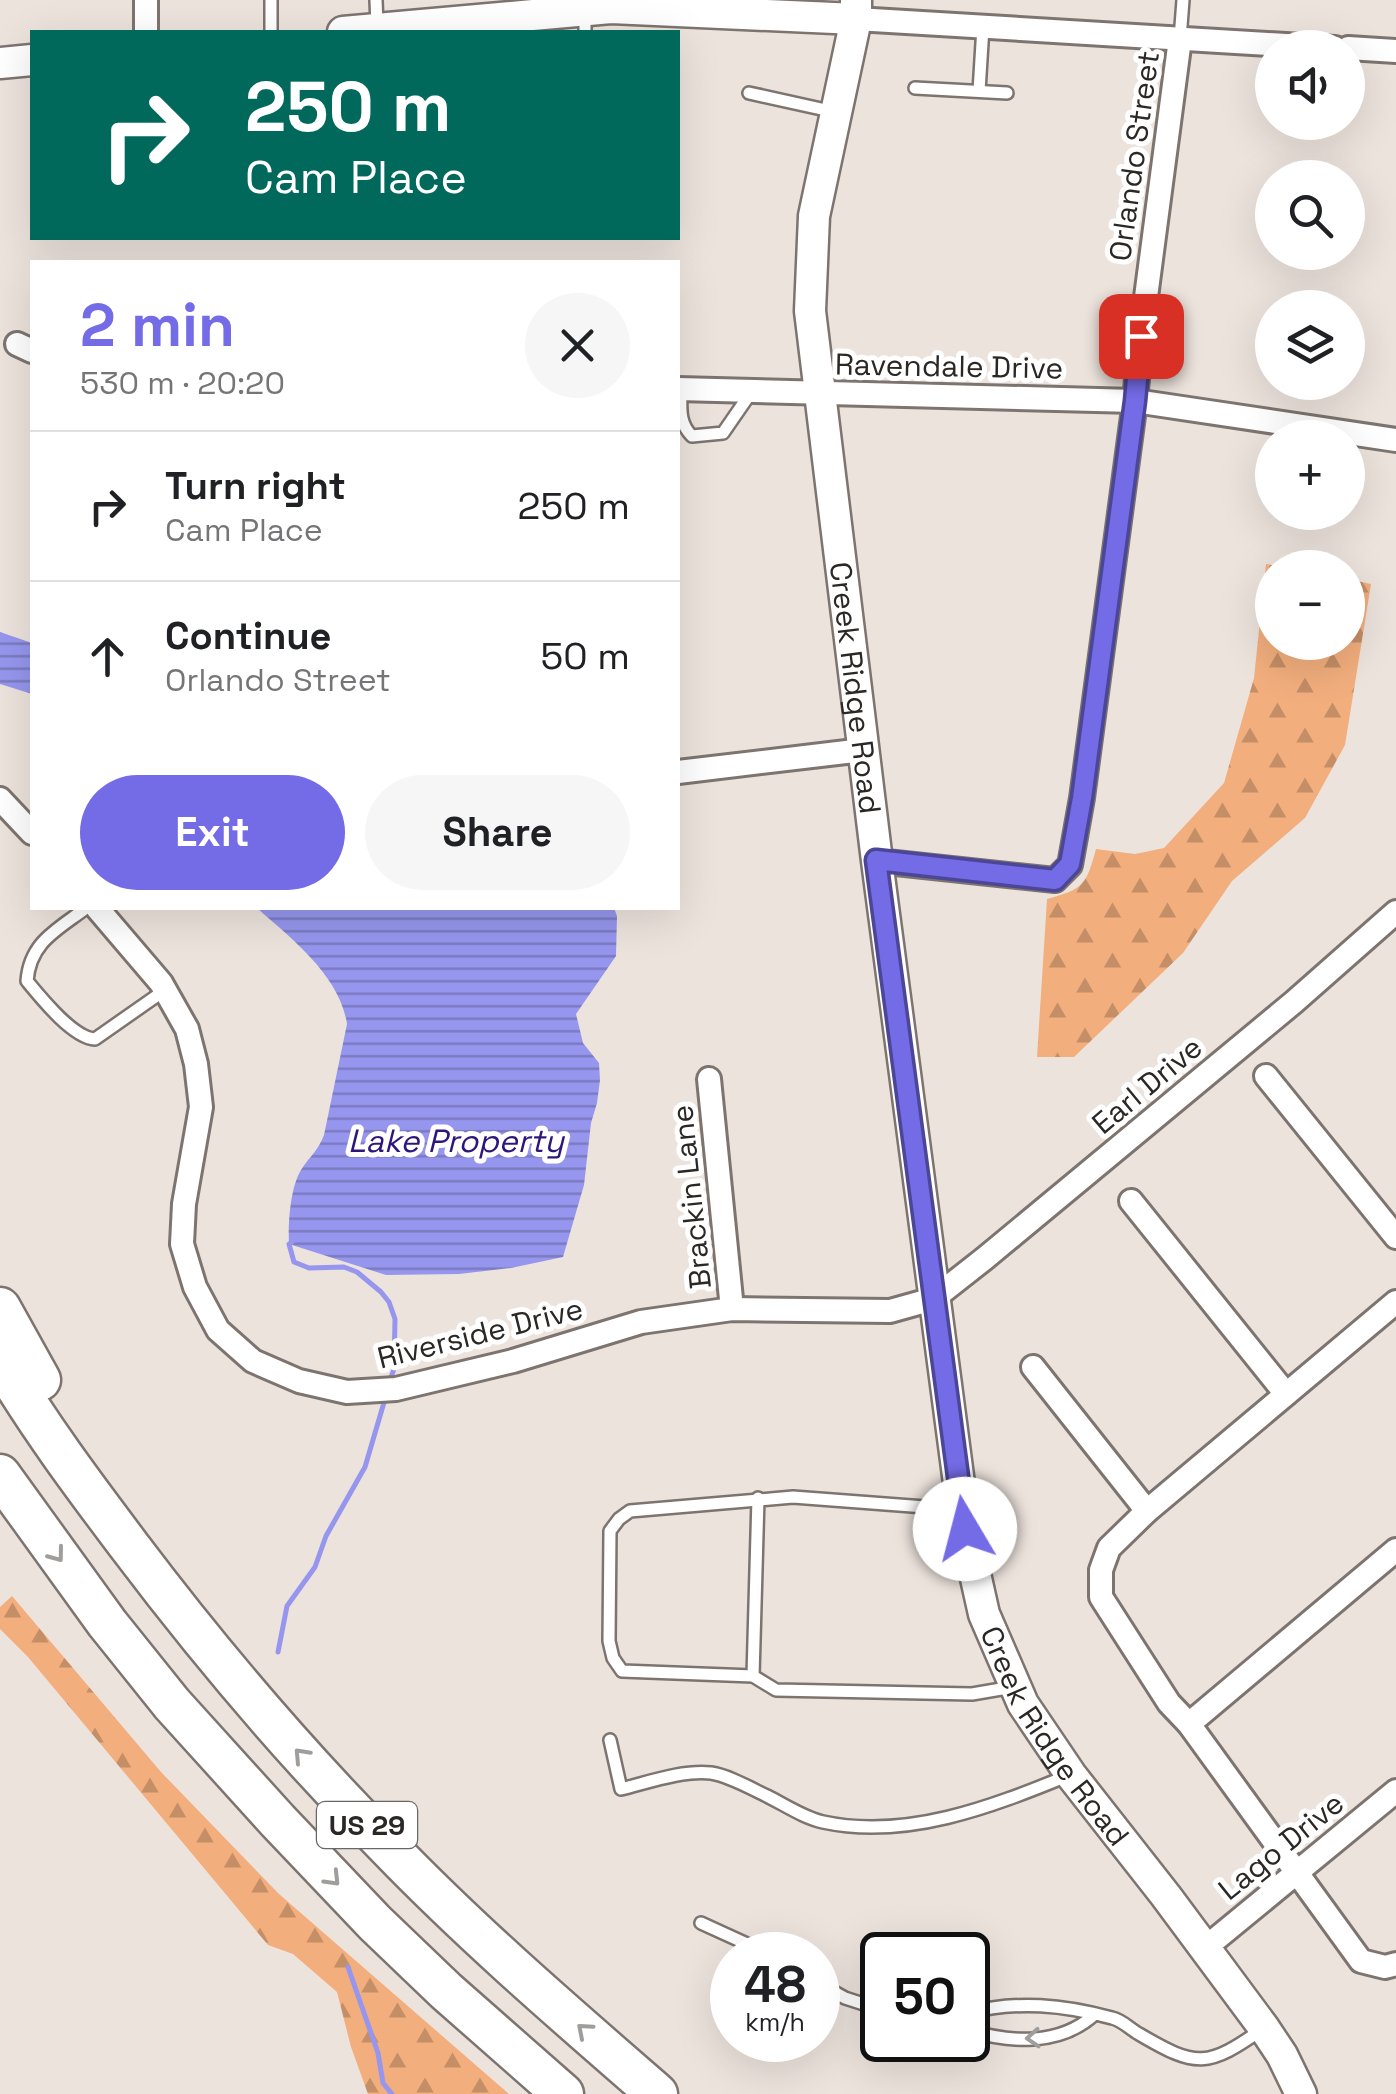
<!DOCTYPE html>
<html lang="en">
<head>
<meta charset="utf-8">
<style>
	body { margin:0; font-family:"Space Grotesk",sans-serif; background:#f6f6f6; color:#202124; height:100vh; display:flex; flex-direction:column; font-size:38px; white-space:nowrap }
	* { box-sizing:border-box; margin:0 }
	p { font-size:32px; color:#757577 }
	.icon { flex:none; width:55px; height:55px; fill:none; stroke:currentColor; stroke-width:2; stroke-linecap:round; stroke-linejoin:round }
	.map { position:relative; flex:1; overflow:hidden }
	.panel { position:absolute; left:30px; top:260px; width:650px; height:650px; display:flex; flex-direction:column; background:#fff; border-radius:0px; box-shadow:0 10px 40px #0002 }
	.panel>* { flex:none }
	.top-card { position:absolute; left:30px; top:30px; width:650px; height:210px; border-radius:0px; box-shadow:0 10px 40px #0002; background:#00695c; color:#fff; overflow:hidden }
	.buttons { position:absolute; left:1255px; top:30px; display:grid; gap:20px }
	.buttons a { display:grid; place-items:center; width:110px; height:110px; border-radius:50%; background:#fff; box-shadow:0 10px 40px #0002; font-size:50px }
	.speed { position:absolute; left:710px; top:1932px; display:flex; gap:20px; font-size:50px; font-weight:700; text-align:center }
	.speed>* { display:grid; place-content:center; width:130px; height:130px; border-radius:50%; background:#fff; box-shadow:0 10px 40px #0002; line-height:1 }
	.speed small { font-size:25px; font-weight:400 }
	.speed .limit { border:5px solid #111; border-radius:15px; background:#fff; color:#111 }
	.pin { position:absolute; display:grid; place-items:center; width:85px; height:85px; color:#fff; margin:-42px; border-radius:20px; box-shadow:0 5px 15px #0006 }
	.me { position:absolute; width:110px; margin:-55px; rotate:352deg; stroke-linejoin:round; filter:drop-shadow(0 0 8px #0008) }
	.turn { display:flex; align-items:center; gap:35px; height:210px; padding:0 50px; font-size:45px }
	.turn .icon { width:130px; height:130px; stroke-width:2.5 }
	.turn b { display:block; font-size:70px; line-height:85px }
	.round { display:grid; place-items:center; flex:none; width:105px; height:105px; border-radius:52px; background:#f6f6f6 }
	.overview { display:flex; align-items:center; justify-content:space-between; height:170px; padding:0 50px }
	h1 { font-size:60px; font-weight:600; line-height:75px; color:#746be6 }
	.action { display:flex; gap:20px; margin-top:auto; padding:20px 50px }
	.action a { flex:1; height:115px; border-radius:60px; background:#746be6; color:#fff; font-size:40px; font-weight:600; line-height:115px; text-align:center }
	.action a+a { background:#f6f6f6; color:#202124 }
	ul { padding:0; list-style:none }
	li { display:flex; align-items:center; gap:30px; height:150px; padding:0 50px; border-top:2px solid #e0e0e0 }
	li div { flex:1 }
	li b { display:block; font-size:38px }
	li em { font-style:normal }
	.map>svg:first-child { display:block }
	.forest { fill:url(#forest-firs) }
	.water { fill:url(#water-rules) }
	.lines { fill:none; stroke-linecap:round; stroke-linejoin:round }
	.stream { stroke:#9696ee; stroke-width:5 }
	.lane-casing { stroke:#7d746f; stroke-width:16 }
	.street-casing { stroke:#7d746f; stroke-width:28 }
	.secondary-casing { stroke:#7d746f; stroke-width:35 }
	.highway-casing { stroke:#7d746f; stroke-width:45 }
	.lane { stroke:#fff; stroke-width:11 }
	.street { stroke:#fff; stroke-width:22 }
	.secondary { stroke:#fff; stroke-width:30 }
	.highway { stroke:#fff; stroke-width:40 }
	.oneway { stroke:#9f9e9c }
	.route-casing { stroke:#4b4696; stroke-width:25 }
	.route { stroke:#746be6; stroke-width:18 }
	.labels { text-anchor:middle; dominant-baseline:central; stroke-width:10; stroke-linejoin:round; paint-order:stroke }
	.shield { fill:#fff; stroke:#6a6866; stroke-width:2.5 }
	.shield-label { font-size:28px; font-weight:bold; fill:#2a2724 }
	.street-label { font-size:30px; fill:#2a2724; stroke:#fff }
	.water-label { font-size:32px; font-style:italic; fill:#2c157b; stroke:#fff }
</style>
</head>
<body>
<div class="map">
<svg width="1396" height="2094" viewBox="0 0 1396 2094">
	<defs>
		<pattern id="forest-firs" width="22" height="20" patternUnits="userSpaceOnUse" patternTransform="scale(2.5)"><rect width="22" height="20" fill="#f2ae7d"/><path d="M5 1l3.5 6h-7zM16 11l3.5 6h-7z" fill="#c48e66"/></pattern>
		<pattern id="water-rules" width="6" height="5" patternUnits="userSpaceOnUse" patternTransform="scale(2.5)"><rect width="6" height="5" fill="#9696ee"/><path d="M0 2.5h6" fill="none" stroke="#7b7ac1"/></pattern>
	</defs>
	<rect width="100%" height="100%" fill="#ede3dd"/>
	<!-- forest -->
	<g class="forest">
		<path d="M1266 564 1283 567 1272 568V642H1348V579L1371 584 1345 745 1305 818 1232 881 1183 953 1074 1057H1037L1047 899C1083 889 1086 886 1096 849L1135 854 1164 848 1224 783 1254 678Z"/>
		<path d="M12 1596 161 1772 279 1894 509 2094H368L351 2047 337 1992 293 1954 268 1945 28 1657 0 1629V1607Z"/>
	</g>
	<!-- water -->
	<g class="water">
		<path d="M0 632 32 643V694L0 684Z"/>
		<path d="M257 908H614L617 916 616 956 576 1014 583 1043 599 1063 600 1080 597 1103 591 1123 584 1185 563 1257 511 1268 459 1274 386 1275 289 1244C288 1224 290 1188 301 1170 309 1157 318 1151 324 1135L347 1024C340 976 292 939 257 908Z"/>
	</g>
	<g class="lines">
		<!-- stream -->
		<g class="stream">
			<path d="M292 1242 289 1244 294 1262 309 1268 344 1267 357 1272 381 1292 389 1302 395 1319 394 1369 389 1383"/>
			<path d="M278 1652 287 1606 315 1567 326 1536 365 1467 385 1399"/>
			<path d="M348 1967 378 2053 383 2083 392 2094"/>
		</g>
		<defs>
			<g id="lane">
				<path d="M376 0 377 26"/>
				<path d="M271 32V0"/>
				<path d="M585 32V11"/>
				<path d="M1180 39 1183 0"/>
				<path d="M915 88 1007 93"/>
				<path d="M979 91 983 27"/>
				<path d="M749 93 835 112"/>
				<path d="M681 389C681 407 678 422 692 436L723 433 752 391"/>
				<path d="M86 908C57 930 30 942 27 981 41 998 73 1038 95 1039L165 990"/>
				<path d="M961 1502 925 1507 793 1497 630 1511 619 1519 610 1531 609 1641 613 1658 622 1671 753 1676 776 1690 972 1694 1013 1687"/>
				<path d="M753 1676 758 1498"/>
				<path d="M610 1740 621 1789C649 1782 682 1770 711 1773 730 1776 750 1788 767 1796 785 1805 804 1818 823 1822 906 1840 991 1807 1067 1776"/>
				<path d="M701 1923 771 1955"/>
				<path d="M818 1983 845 1998 882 2010"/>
				<path d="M968 2013C1017 2000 1064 2005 1112 2018 1122 2020 1130 2029 1139 2034 1197 2068 1207 2068 1264 2028"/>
				<path d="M968 2030C1010 2043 1059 2046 1094 2015"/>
			</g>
			<g id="street">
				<path d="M856 19 1335 48"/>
				<path d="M146 32V0"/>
				<path d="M1348 48 1396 51"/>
				<path d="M17 344 32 351"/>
				<path d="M678 389 1135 401 1396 440"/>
				<path d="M678 772 863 750"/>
				<path d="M0 799 32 833"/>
				<path d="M877 861 1055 880 1070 865 1082 798 1135 401 1141 335 1180 39"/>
				<path d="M97 908 161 983 187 1029 196 1064 201 1107 184 1204 182 1244 195 1287 218 1330 253 1361 299 1381 347 1392 396 1389 513 1361 641 1322 732 1309 890 1311 933 1299 984 1259 1294 1002 1396 912"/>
				<path d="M1266 1076 1396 1237"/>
				<path d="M709 1079 732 1309"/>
				<path d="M1131 1201 1286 1394"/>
				<path d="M1396 1302 1147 1511 1109 1548 1101 1570V1597L1169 1703 1189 1724 1361 1961 1385 1967 1396 1964"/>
				<path d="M1033 1367 1147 1511"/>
				<path d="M1189 1724 1396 1550"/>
				<path d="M1205 1948 1396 1791"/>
			</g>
			<g id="secondary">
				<path id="s1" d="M856 0V19L814 216 810 311 877 861 965 1529 984 1614 1023 1704 1071 1775 1166 1896 1264 2028 1282 2055 1301 2094"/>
				<path d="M343 32 611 8 856 19"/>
				<path d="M0 63 32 60"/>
			</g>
			<g id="highway">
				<path d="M0 1308 40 1380"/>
				<path d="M0 1360C39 1426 84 1486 130 1547 210 1653 295 1753 388 1847 473 1935 565 2014 657 2094"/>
				<path d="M0 1475 107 1623 172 1704 278 1821 375 1923 446 1991 563 2094"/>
			</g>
		</defs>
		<!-- lane casing -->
		<use href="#lane" class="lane-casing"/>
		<!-- street casing -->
		<use href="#street" class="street-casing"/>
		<!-- secondary casing -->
		<use href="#secondary" class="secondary-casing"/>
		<!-- highway casing -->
		<use href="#highway" class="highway-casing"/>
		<!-- lane -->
		<use href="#lane" class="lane"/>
		<!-- street -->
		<use href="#street" class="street"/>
		<!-- secondary -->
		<use href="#secondary" class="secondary"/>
		<!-- highway -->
		<use href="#highway" class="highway"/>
	</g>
	<!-- one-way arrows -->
	<defs><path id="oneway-chevron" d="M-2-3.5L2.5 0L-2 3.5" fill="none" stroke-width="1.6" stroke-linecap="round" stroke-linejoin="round" transform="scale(2.5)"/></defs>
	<g class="oneway">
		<use href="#oneway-chevron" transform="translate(57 1555) rotate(53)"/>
		<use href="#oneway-chevron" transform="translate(301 1755) rotate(-133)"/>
		<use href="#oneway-chevron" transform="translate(333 1879) rotate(46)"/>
		<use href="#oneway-chevron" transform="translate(584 2030) rotate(-139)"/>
		<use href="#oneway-chevron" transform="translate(1033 2038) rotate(176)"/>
	</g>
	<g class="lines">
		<defs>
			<path id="route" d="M965 1529 876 860 1055 880 1070 864 1082 798 1135 401 1141 336"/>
		</defs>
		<!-- route casing -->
		<use href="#route" class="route-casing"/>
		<!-- route -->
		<use href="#route" class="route"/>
	</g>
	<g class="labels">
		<!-- shield labels -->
		<rect class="shield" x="317" y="1802" width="100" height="46" rx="8"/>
		<g class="shield-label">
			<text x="367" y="1825">US 29</text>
		</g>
		<!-- street labels -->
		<g class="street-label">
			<text transform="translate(1134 156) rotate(-82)">Orlando Street</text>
			<text transform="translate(949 366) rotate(1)">Ravendale Drive</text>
			<text stroke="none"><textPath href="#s1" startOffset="695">Creek Ridge Road</textPath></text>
			<text transform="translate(1147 1085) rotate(-40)">Earl Drive</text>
			<text transform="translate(691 1197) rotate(-96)">Brackin Lane</text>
			<text transform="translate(480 1333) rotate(-14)">Riverside Drive</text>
			<text stroke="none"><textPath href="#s1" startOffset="1772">Creek Ridge Road</textPath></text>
			<text transform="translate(1281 1846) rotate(-39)">Lago Drive</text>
		</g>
		<!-- water labels -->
		<g class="water-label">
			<text x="456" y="1141">Lake Property</text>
		</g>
	</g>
</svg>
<div class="buttons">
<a><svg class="icon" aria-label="sound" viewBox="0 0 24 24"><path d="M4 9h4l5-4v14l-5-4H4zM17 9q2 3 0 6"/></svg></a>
<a><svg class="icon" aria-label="search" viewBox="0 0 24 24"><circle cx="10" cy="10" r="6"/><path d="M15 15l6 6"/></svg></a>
<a><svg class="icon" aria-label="layers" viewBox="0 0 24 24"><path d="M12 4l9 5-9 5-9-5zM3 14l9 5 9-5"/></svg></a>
<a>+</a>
<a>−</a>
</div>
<div class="speed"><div>48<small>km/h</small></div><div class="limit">50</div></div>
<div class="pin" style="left:1141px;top:336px;background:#d93025"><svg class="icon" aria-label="arrive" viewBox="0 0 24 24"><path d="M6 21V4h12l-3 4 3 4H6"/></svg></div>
<svg class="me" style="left:965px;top:1529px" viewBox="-20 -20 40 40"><circle r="19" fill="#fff"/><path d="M0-13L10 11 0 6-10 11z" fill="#746be6"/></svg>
<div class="top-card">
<div class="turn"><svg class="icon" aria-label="right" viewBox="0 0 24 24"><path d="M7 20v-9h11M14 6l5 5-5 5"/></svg><div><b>250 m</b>Cam Place</div></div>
</div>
<section class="panel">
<div class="overview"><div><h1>2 min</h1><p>530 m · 20:20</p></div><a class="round"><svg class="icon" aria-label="close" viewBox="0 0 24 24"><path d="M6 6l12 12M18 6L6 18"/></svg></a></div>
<ul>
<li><svg class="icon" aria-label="right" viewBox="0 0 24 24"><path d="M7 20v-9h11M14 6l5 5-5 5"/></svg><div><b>Turn right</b><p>Cam Place</p></div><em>250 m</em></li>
<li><svg class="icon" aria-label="ahead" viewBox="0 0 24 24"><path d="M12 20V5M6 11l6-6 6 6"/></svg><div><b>Continue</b><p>Orlando Street</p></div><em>50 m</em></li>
</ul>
<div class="action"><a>Exit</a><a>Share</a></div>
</section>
</div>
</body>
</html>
